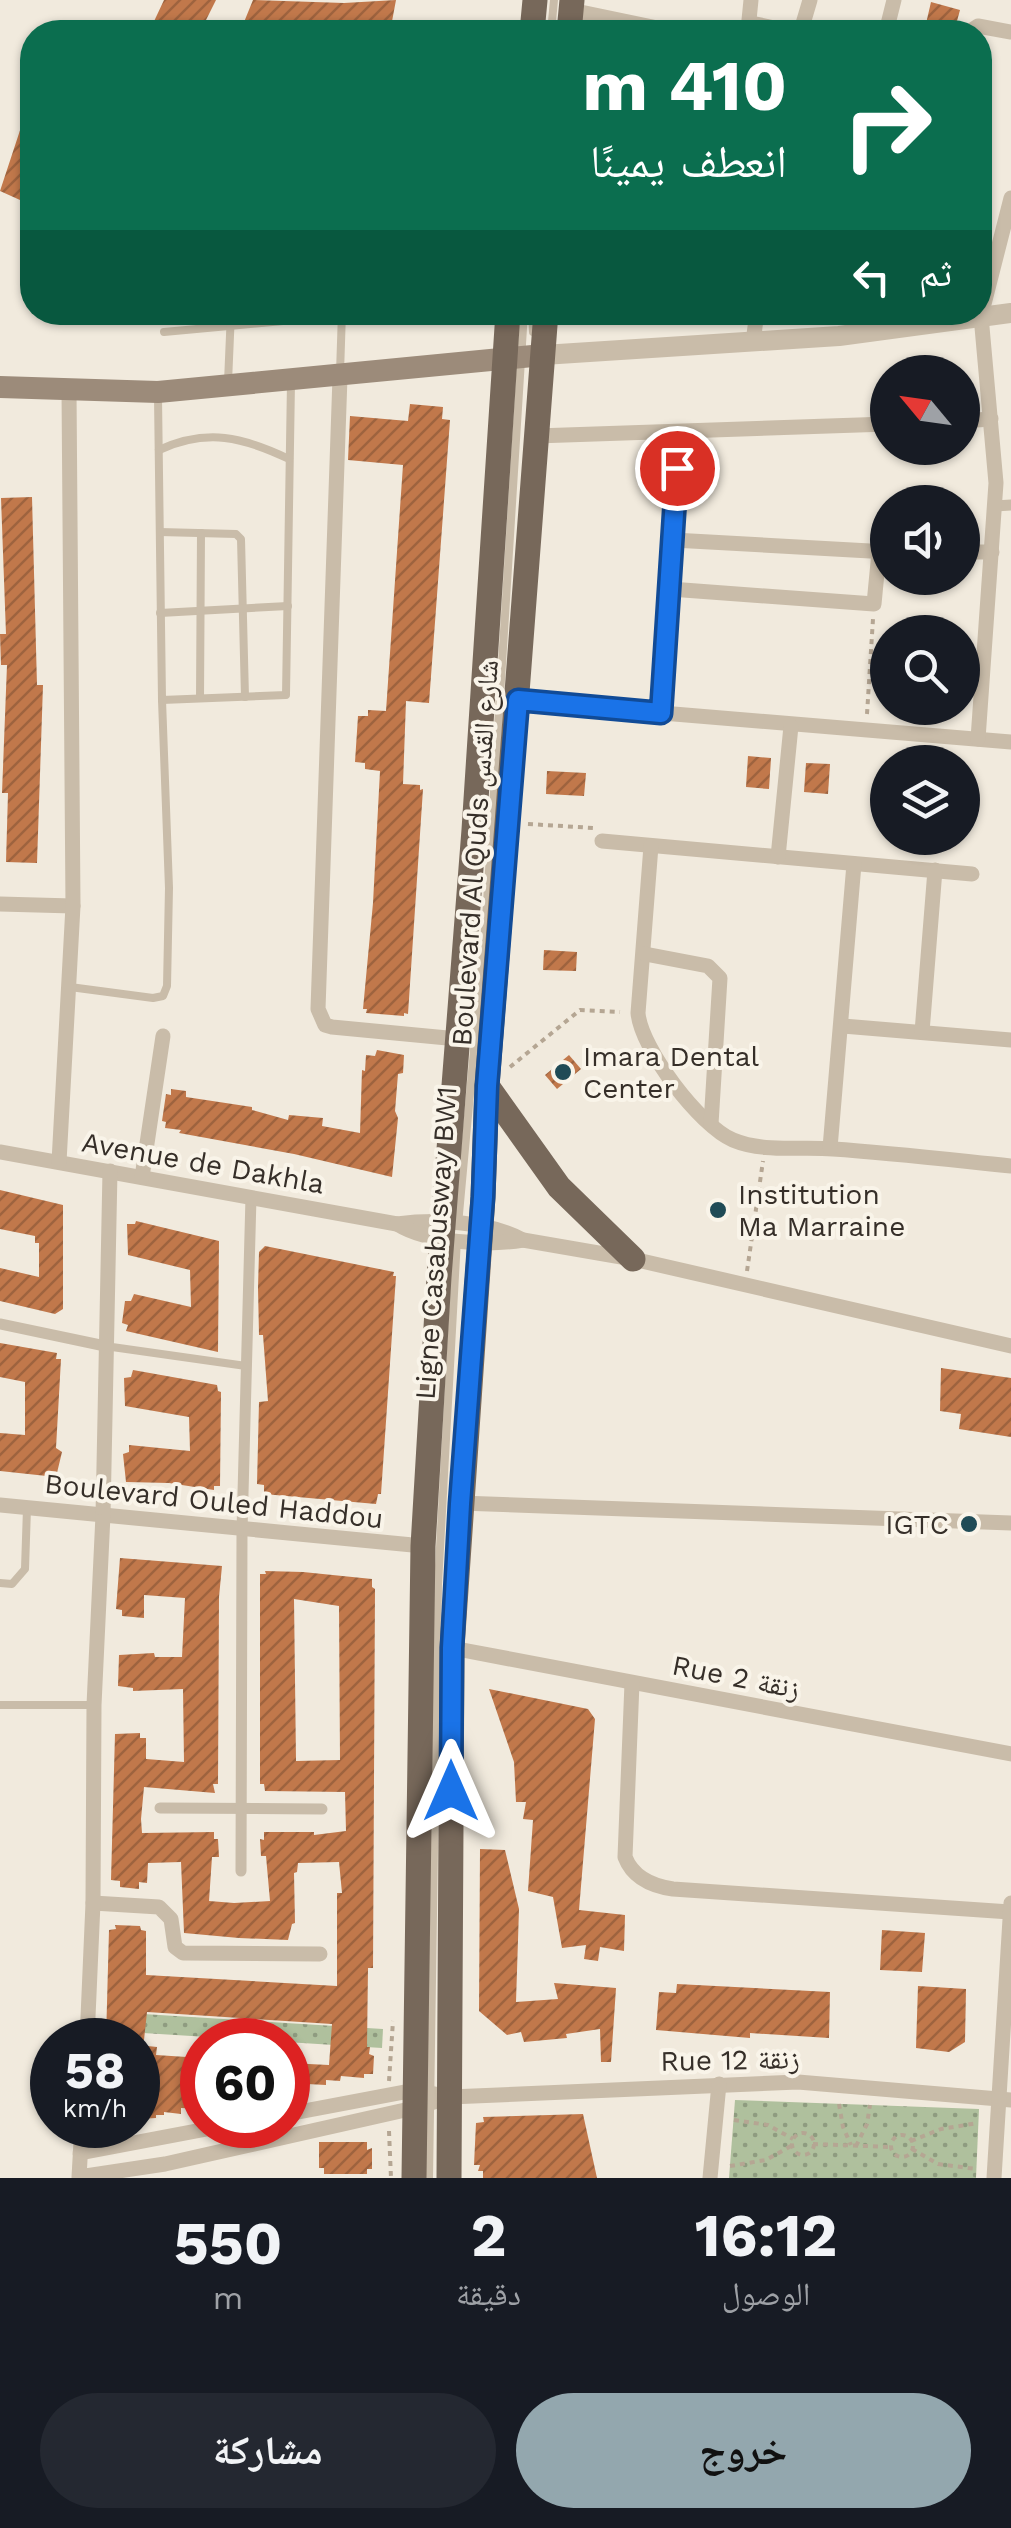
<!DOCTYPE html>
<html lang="ar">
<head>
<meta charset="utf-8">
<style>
	body { margin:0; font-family:"Work Sans","Noto Naskh Arabic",sans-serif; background:#242831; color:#f1f3f6; direction:rtl; height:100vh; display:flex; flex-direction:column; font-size:38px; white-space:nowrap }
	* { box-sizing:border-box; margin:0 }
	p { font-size:32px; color:#9ea1a6 }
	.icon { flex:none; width:55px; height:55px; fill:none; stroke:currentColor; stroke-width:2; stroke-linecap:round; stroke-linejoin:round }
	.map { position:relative; height:2178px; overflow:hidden; direction:ltr }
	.sheet { display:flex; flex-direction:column; background:#171b24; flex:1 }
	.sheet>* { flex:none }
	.top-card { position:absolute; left:20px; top:20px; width:972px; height:305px; border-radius:40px; box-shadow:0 2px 8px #0004; direction:rtl; background:#0b6e4f; color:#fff; overflow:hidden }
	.needle { width:65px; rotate:299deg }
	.tools { position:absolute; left:870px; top:355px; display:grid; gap:20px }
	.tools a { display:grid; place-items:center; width:110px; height:110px; border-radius:50%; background:#171b24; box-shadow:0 2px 8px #0004; font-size:50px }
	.speed { position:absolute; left:30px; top:2018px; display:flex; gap:20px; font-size:50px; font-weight:700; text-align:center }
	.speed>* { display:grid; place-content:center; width:130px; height:130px; border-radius:50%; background:#171b24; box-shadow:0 2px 8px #0004; line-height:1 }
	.speed small { font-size:25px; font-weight:400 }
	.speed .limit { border:15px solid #d22; background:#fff; color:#111 }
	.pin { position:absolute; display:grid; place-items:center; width:85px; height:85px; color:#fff; margin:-42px; border:5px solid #fff; border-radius:50%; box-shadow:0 2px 10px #0007 }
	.me { position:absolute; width:110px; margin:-55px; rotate:0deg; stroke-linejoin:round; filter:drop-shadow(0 0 8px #0008) }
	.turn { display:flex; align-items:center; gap:35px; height:210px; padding:0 40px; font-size:45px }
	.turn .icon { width:130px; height:130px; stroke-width:2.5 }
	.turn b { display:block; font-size:70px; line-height:85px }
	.then { display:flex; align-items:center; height:95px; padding:0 40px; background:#0003; gap:20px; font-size:38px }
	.eta { display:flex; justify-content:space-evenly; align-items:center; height:170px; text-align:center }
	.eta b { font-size:60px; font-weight:700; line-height:70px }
	.primary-button { display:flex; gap:20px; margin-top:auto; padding:20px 40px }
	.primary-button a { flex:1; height:115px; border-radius:60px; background:#93a7ae; color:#111; font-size:40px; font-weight:700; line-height:115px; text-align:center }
	.primary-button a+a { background:#242831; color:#f1f3f6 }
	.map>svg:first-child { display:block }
	.park { fill:url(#park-dots) }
	.building { fill:url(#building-hatch); fill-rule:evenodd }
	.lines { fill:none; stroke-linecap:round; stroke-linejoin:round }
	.path { stroke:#b5a693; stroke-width:4; stroke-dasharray:5 5; stroke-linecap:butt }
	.service { stroke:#c9bca9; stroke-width:8 }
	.pedestrian { stroke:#c9bca9; stroke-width:11 }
	.minor { stroke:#c9bca9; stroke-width:15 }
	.tertiary { stroke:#c9bca9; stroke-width:20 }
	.secondary { stroke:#9c8b7a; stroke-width:22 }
	.primary { stroke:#77685a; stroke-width:25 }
	.route-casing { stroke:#114b97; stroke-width:25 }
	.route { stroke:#1a73e8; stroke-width:18 }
	.poi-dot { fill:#204b56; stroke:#f9f4e9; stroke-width:4 }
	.labels { text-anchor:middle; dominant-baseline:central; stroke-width:8; stroke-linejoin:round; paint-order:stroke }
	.street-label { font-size:28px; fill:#362f29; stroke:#f9f4e9 }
	.poi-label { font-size:28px; fill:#362f29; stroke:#f9f4e9; text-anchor:start }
</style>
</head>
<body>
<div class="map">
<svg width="1011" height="2178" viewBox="0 0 1011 2178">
	<defs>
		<pattern id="park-dots" width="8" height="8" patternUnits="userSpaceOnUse" patternTransform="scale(2.5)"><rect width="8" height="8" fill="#afc09d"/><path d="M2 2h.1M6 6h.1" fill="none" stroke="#8f9c80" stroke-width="1.8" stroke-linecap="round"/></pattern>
		<pattern id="building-hatch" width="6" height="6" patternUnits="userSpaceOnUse" patternTransform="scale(2.5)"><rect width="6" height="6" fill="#c1784b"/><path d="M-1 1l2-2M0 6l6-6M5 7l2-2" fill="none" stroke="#9e633e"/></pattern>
	</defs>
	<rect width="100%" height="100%" fill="#f1eadd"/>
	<!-- park -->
	<g class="park">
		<path d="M111 2012 383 2029 382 2048 111 2031Z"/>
		<path d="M735 2100 979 2109 976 2178H729Z"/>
	</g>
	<!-- building -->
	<g class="building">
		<path d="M164 0H216L200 32H149Z"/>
		<path d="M253 0 344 3 396 0 390 32H240Z"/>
		<path d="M931 2 960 10 954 32 925 28Z"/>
		<path d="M30 100 32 101V201L24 196 20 200 0 191Z"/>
		<path d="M410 404 443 407 442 419 450 420 429 703 406 701 403 784 420 785V790L423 789 408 1014 404 1013V1016L366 1013 367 1009H363L373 903 380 771 365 769V763L355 762 358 716H368V710L386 711 403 465 348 460 350 416 408 421Z"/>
		<path d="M32 497 37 685H43L37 863 6 862 8 793H2L7 665H1L0 634H6L1 498Z"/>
		<path d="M748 756 771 758 769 789 746 787Z"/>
		<path d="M806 763 830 764 828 794 804 792Z"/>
		<path d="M547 771 586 773 584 796 546 794Z"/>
		<path d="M544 950 577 952 576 971 543 970Z"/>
		<path d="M377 1050 404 1055 403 1073 398 1074 395 1111 398 1118 392 1177 294 1154 179 1133 181 1130 165 1128 166 1122 162 1121 166 1094 171 1095V1089L186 1091V1097L252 1107V1110L288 1120 289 1115 323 1118 322 1126 360 1133 362 1070 365 1071 366 1055 375 1056Z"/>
		<path d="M569 1055 581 1069 557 1089 545 1075Z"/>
		<path d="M0 1190 63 1205V1309L55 1314 0 1301V1268L39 1277V1243H35V1236L0 1229Z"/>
		<path d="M136 1221 219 1241 218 1352 126 1331 128 1325 122 1323 125 1301H131L134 1294 191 1307 190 1270 128 1255 127 1224H135Z"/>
		<path d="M265 1246 394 1272 393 1276H396L381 1494H378L376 1504 264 1494V1485L257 1484 259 1402 268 1401 263 1335H259L258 1288 259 1252Z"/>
		<path d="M0 1343 57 1353 56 1359H61L56 1448 62 1452 56 1477 0 1471V1433L25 1435V1382L0 1377Z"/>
		<path d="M941 1368 1011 1378V1437L959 1429 961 1414 940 1411Z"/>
		<path d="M133 1370 217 1385 218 1391 221 1392 220 1486H214V1490L169 1483 126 1482 123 1454 129 1452V1445L190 1451 189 1417 125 1406 124 1378 131 1377Z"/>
		<path d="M120 1558 222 1566 219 1597 218 1784H213L215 1793 144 1787 141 1819 142 1833 214 1832V1839H218L219 1857H212L209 1901 234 1903 270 1901 266 1856H261L260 1839 264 1840V1832H314V1835L346 1831 345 1792 265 1791 264 1784H260V1574H266L265 1571 303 1572 372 1579V1587L375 1589 373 1968H368L367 2047H370L369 2054 374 2056 373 2074H364V2078L341 2076 340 2081 326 2080V2085L307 2084 306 2088H288V2063L329 2065 332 2024 147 2012 144 2040H106L109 1930 116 1929 115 1925 140 1926 141 1930 146 1931V1975L337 1986V1893H342L339 1862 298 1863 297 1872 294 1873 295 1923 292 1924 288 1940 239 1938 184 1933 181 1862 148 1863 147 1883 139 1882V1889L120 1887V1881L111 1880 115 1734 140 1733V1738H146V1759L184 1762 183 1689 133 1691V1688L118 1686 119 1655 154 1653 155 1657H182L185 1598 144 1595V1618L122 1616V1610L116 1609ZM294 1599 339 1606 340 1760 296 1761Z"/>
		<path d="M489 1689 588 1709 595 1719 579 1910 625 1915 624 1951 600 1947 598 1961 584 1959 586 1945 562 1948 553 1897 528 1891 533 1820 523 1819 526 1802H516L514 1762Z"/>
		<path d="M480 1849 505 1850 519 1909 516 2002 558 1999 554 1983 616 1988 611 2062H601L600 2029 566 2034 567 2038 524 2042 521 2032 507 2035 479 2011Z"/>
		<path d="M882 1930 925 1933 922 1972 880 1970Z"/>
		<path d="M677 1984 830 1992 829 2038 750 2033V2038L656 2030 659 1992 676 1993Z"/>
		<path d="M918 1986 966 1989 965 2042 949 2052 916 2048Z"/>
		<path d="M138 2045 157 2047 156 2055 202 2058V2109L181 2108V2114L164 2112V2115H156V2118L138 2119Z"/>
		<path d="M583 2114 597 2178H483V2171H478L480 2165H474L476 2123 484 2122 483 2117Z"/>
		<path d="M319 2142H367V2150L372 2148V2169H367V2174H324V2168H319Z"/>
	</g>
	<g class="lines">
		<!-- path -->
		<g class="path">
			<path d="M867 714 873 619"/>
			<path d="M528 824 594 828"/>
			<path d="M510 1067 580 1010 620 1012"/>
			<path d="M747 1271 763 1161"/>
			<path d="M389 2081 393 2021"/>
			<path d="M839 2104 843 2127 851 2145"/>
			<path d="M734 2120 768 2125 793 2139"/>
			<path d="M389 2131 391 2178"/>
			<circle cx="803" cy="2144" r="11"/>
			<circle cx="902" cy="2146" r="11"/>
			<path d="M911 2141 941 2129 978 2123"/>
			<path d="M813 2144 891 2147"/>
			<path d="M856 2146 867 2124 870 2105"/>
			<path d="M912 2149 938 2164 976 2169"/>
			<path d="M730 2166 766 2160 791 2146"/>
		</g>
		<!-- service -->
		<g class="service">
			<path d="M551 32 554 0"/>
			<path d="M532 312 533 332"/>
			<path d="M164 332 379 312"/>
			<path d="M340 373 342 312"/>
			<path d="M228 382 231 312"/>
			<path d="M158 397 162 700 286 695 291 382"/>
			<path d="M159 450C207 428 243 437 289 459"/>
			<path d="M160 532 236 534 241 539 245 697"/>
			<path d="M160 613 288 606"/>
			<path d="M200 698 201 533"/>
			<path d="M70 987 153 998 163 996 167 986 169 888 162 700"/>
			<path d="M458 1225 486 919 524 312"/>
			<path d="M105 1346 246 1366"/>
			<path d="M0 1583 12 1584 25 1569 27 1508"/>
			<path d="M0 1705H94"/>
			<path d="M429 2178 438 1584 457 1239"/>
		</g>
		<!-- pedestrian -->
		<g class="pedestrian">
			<path d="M995 506 1011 505"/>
			<path d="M0 1324 105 1346"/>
			<path d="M160 1808 322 1809"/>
			<path d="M241 1871 242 1531 251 1197"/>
		</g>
		<!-- minor -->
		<g class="minor">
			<path d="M571 10 667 30"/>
			<path d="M751 23 793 32"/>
			<path d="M748 30 751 0"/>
			<path d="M795 32 802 27 810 0"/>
			<path d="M886 32 894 0"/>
			<path d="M969 32 978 26 1011 32"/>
			<path d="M870 333 871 312"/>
			<path d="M753 342 757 312"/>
			<path d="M340 377 318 1009 325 1025 332 1027 458 1039"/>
			<path d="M962 421 991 419"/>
			<path d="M536 436 888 424"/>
			<path d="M673 540 888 552"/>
			<path d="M962 552H992"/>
			<path d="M670 589 874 604 879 552"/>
			<path d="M518 701 1011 742"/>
			<path d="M661 713 680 433"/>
			<path d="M978 739 996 483 981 316 1011 198"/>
			<path d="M602 841 972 874"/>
			<path d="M651 846 638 1013C641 1049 700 1126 733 1140 764 1153 801 1146 833 1149 893 1153 952 1160 1011 1166"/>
			<path d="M778 857 791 726"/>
			<path d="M0 904 73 906"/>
			<path d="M645 954 708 966 720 978 711 1124"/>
			<path d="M843 1026 1011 1040"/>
			<path d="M922 1032 935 870"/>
			<path d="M830 1148 854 864"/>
			<path d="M0 1152 397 1224C436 1219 488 1221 523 1240L633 1259 1011 1346"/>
			<path d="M59 1162 73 906 69 390"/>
			<path d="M142 1177 163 1036"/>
			<path d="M397 1224C427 1243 488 1246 523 1240"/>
			<path d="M460 1503 1011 1523"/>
			<path d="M0 1505 423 1546"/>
			<path d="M452 1648 1011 1754"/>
			<path d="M632 1683 625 1857C633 1878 652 1886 673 1889L1010 1912"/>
			<path d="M93 1903 159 1907 171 1919 175 1947 183 1953 320 1954"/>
			<path d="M87 2040 93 1903 94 1705 103 1515 110 1171"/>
			<path d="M288 2114 415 2090 450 2097"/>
			<path d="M82 2125 79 2177 165 2164 414 2108 450 2097 798 2082 1011 2100"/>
			<path d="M80 2153 228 2125"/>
			<path d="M710 2178 719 2084"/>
			<path d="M994 2178 1011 1903"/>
		</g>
		<!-- tertiary -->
		<path class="tertiary" d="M543 355 839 336 1011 313"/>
		<!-- secondary -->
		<path class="secondary" d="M0 387 158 392 543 355"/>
		<!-- primary -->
		<g class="primary">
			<path d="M532 32 535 0"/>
			<path d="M569 32 572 0"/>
			<path d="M487 1086 559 1187 633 1259"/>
			<path d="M414 2178 423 1546 439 1277 474 830 508 312"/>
			<path d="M449 2178 452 1648 483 1197 487 1086 546 312"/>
		</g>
	</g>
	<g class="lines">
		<defs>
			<path id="route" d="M451 1791 452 1648 460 1504 483 1197 487 1086 518 700 661 713 677 468"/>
		</defs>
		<!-- route casing -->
		<use href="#route" class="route-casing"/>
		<!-- route -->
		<use href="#route" class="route"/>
	</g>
	<!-- markers -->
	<g class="poi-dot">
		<circle cx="563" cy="1072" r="10"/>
		<circle cx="718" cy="1210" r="10"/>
		<circle cx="969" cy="1524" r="10"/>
	</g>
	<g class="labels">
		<!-- street labels -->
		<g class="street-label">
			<text transform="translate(475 853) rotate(-86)">Boulevard Al Quds شارع القدس</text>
			<text transform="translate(203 1163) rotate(10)">Avenue de Dakhla</text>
			<text transform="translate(436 1243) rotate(-86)">Ligne Casabusway BW1</text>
			<text transform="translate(214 1501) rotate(6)">Boulevard Ouled Haddou</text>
			<text transform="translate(736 1677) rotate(11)">Rue 2 زنقة</text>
			<text transform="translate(730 2060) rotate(-1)">Rue 12 زنقة</text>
		</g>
		<!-- poi labels -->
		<g class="poi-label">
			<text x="583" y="1056">Imara Dental<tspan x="583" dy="32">Center</tspan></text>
			<text x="738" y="1194">Institution<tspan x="738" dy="32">Ma Marraine</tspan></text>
			<text x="949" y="1524" text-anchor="end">IGTC</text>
		</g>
	</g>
</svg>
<div class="tools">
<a><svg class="needle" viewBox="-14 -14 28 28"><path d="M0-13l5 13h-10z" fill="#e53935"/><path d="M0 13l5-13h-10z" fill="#9ea1a6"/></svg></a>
<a><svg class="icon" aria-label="sound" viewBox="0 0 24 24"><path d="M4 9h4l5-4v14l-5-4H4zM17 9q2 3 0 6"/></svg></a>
<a><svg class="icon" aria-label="search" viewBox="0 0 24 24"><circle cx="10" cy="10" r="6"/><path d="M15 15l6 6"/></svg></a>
<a><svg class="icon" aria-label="layers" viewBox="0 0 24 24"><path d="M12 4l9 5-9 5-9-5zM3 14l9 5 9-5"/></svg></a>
</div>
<div class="speed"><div>58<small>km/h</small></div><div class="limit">60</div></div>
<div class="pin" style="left:677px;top:468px;background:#d93025"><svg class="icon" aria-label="arrive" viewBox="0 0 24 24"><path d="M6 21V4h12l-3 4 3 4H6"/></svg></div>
<svg class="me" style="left:451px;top:1791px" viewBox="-20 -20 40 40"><path d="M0-17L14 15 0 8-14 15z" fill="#1a73e8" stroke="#fff" stroke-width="4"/></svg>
<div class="top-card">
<div class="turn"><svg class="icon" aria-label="right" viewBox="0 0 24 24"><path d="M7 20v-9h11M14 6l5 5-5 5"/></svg><div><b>410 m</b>انعطف يمينًا</div></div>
<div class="then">ثم<svg class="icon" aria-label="left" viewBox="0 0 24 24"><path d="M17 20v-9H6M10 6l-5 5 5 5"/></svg></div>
</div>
</div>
<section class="sheet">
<div class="eta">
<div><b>16:12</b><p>الوصول</p></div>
<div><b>2</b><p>دقيقة</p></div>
<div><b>550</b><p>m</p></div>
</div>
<div class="primary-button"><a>خروج</a><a>مشاركة</a></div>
</section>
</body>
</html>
